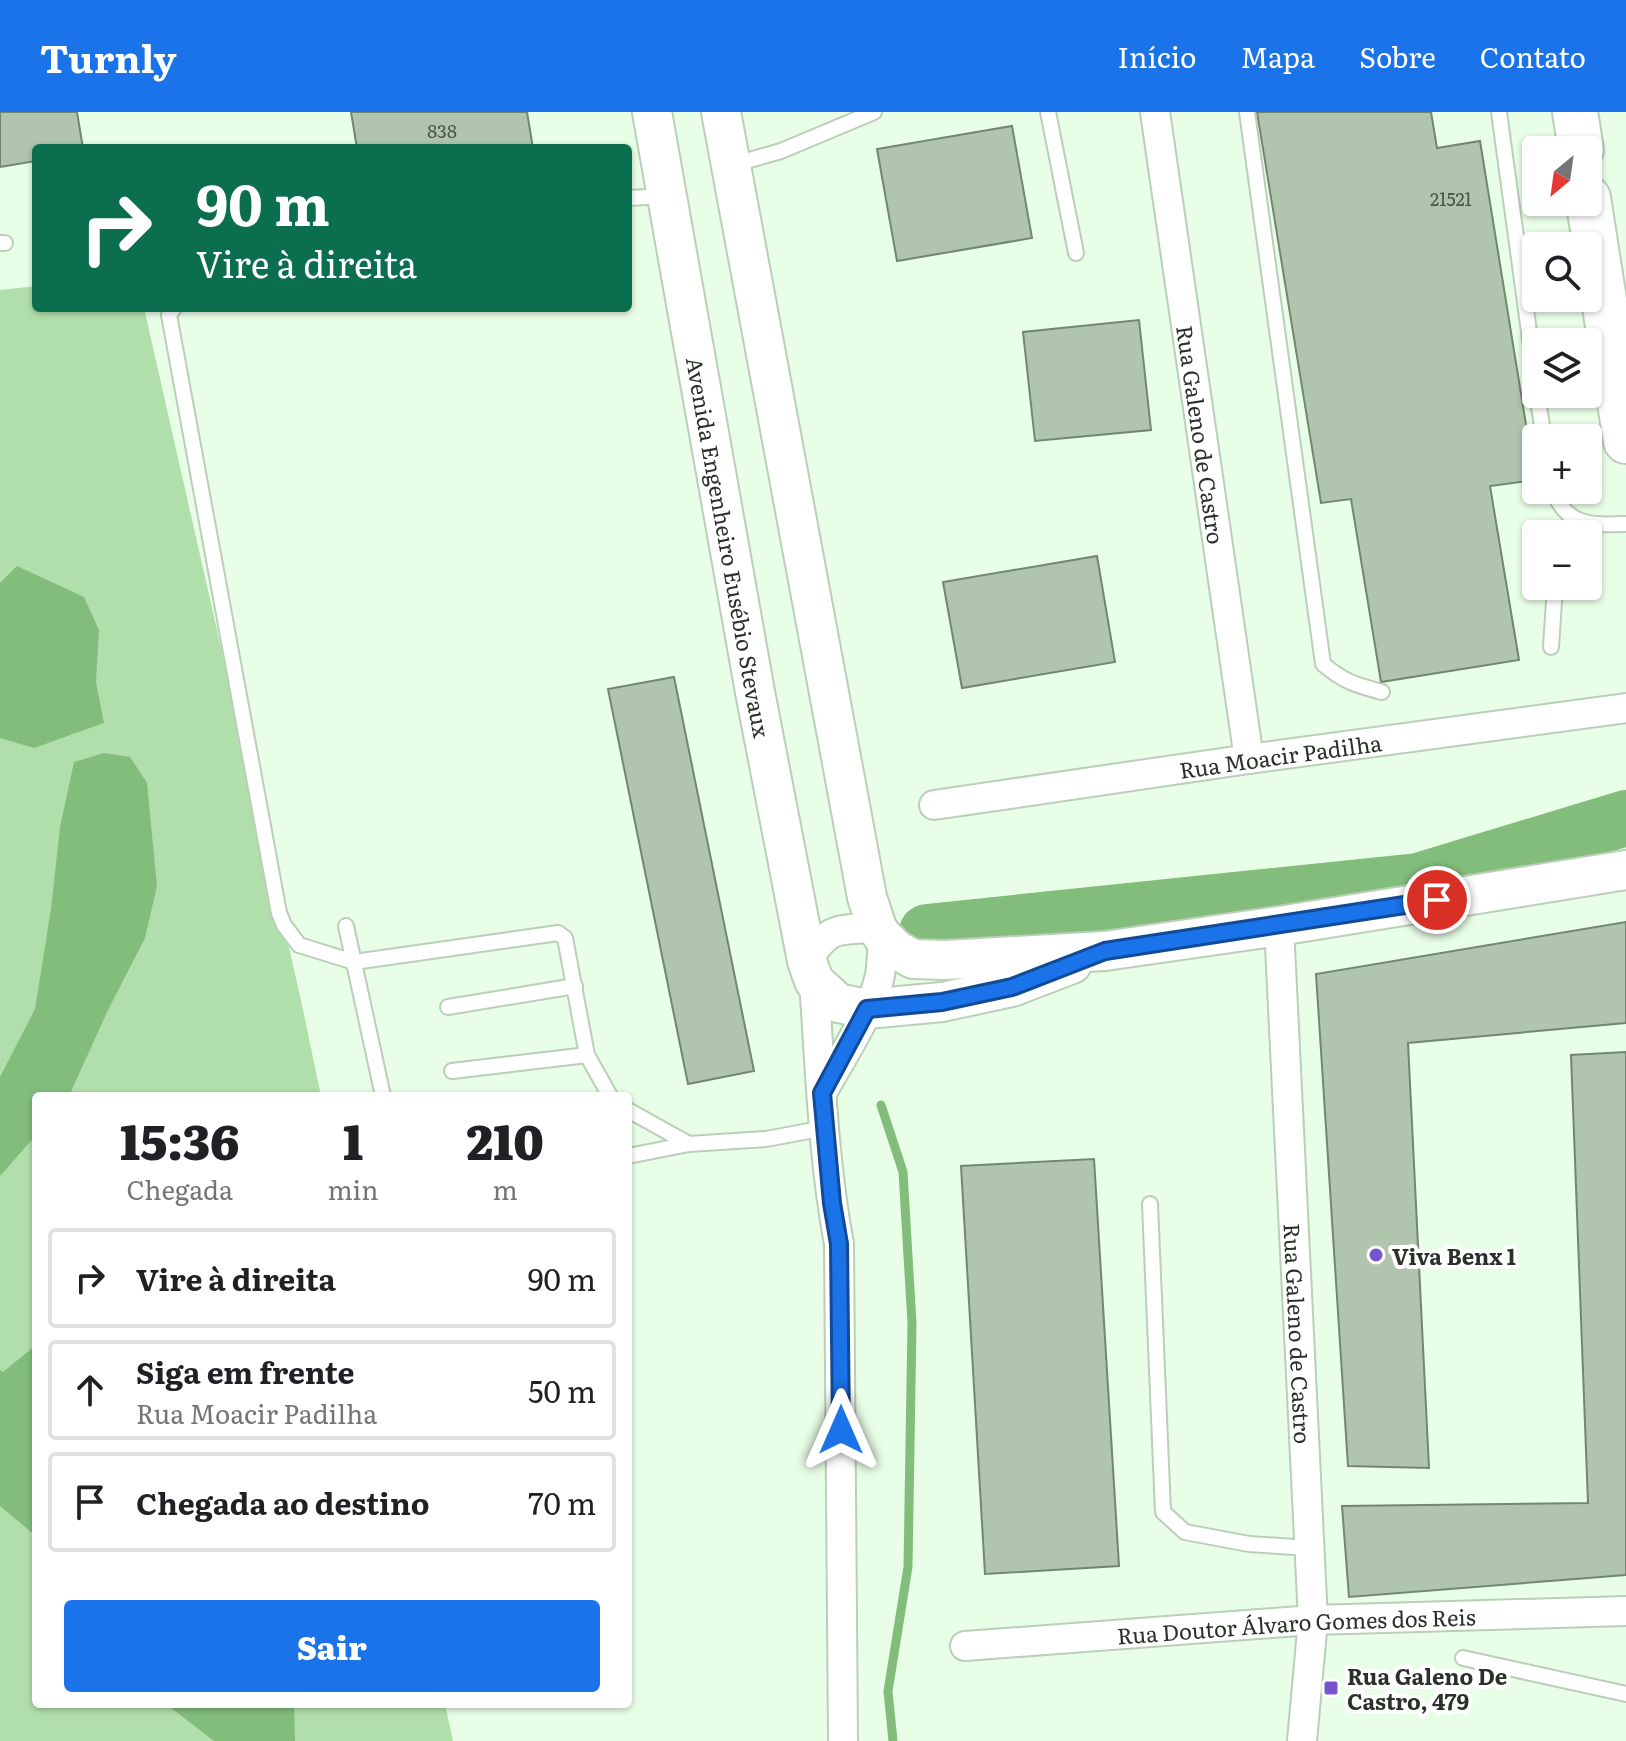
<!DOCTYPE html>
<html lang="pt">
<head>
<meta charset="utf-8">
<style>
	body { margin:0; font-family:Literata,serif; background:#f2f2f2; color:#202124; height:100vh; display:flex; flex-direction:column; font-size:30px; white-space:nowrap }
	* { box-sizing:border-box; margin:0 }
	p { font-size:26px; color:#757577 }
	.icon { flex:none; width:44px; height:44px; fill:none; stroke:currentColor; stroke-width:2; stroke-linecap:round; stroke-linejoin:round }
	.map { position:relative; flex:1; overflow:hidden }
	.details { position:absolute; left:32px; top:980px; width:600px; height:616px; display:flex; flex-direction:column; background:#fff; border-radius:8px; box-shadow:0 2px 6px #0004 }
	.details>* { flex:none }
	.banner { position:absolute; left:32px; top:32px; width:600px; height:168px; border-radius:8px; box-shadow:0 2px 6px #0004; background:#0b6e4f; color:#fff; overflow:hidden }
	.needle { width:52px; rotate:209deg }
	.buttons { position:absolute; left:1522px; top:24px; display:grid; gap:16px }
	.buttons a { display:grid; place-items:center; width:80px; height:80px; border-radius:8px; background:#fff; box-shadow:0 2px 6px #0004; font-size:40px }
	.pin { position:absolute; display:grid; place-items:center; width:68px; height:68px; color:#fff; margin:-34px; border:4px solid #fff; border-radius:50%; box-shadow:0 2px 8px #0007 }
	.me { position:absolute; width:88px; margin:-44px; rotate:0deg; stroke-linejoin:round; filter:drop-shadow(0 0 6px #0008) }
	.turn { display:flex; align-items:center; gap:28px; height:168px; padding:0 32px; font-size:36px }
	.turn .icon { width:104px; height:104px; stroke-width:2.5 }
	.turn b { display:block; font-size:56px; line-height:68px }
	.eta { display:flex; justify-content:space-evenly; align-items:center; height:136px; text-align:center }
	.eta b { font-size:48px; font-weight:800; line-height:56px }
	.action { display:flex; gap:16px; margin-top:auto; padding:16px 32px }
	.action a { flex:1; height:92px; border-radius:8px; background:#1a73e8; color:#fff; font-size:32px; font-weight:800; line-height:92px; text-align:center }
	ul { padding:0; list-style:none }
	li { display:flex; align-items:center; gap:24px; height:100px; margin:0 16px 12px; padding:0 16px; border:4px solid #e0e0e0; border-radius:8px }
	li div { flex:1 }
	li b { display:block; font-size:30px }
	li em { font-style:normal }
	header { display:flex; align-items:center; gap:48px; box-sizing:border-box; height:112px; padding:0 40px; background:#1a73e8; color:#fff }
	header strong { font-size:38px }
	nav { display:flex; gap:44px; margin-inline-start:auto; font-size:28px }
	.map>svg:first-child { display:block }
	.green { fill:#b1dfab }
	.water { fill:#83bd7c }
	.lines { fill:none; stroke-linecap:round; stroke-linejoin:round }
	.stream { stroke:#83bd7c; stroke-width:9 }
	.river { stroke:#83bd7c; stroke-width:56 }
	.building { fill:#b1c5ae; stroke:#738670; stroke-width:2 }
	.lane-casing { stroke:#bacfb7; stroke-width:18 }
	.street-casing { stroke:#bacfb7; stroke-width:32 }
	.secondary-casing { stroke:#bacfb7; stroke-width:42 }
	.highway-casing { stroke:#bacfb7; stroke-width:48 }
	.lane { stroke:#fff; stroke-width:14 }
	.street { stroke:#fff; stroke-width:28 }
	.secondary { stroke:#fff; stroke-width:38 }
	.highway { stroke:#fff; stroke-width:44 }
	.route-casing { stroke:#114b97; stroke-width:20 }
	.route { stroke:#1a73e8; stroke-width:14 }
	.poi-dot { fill:#7654ce; stroke:#fff; stroke-width:3 }
	.labels { text-anchor:middle; dominant-baseline:central; stroke-width:8; stroke-linejoin:round; paint-order:stroke }
	.number-label { font-size:18px; fill:#4b564a }
	.street-label { font-size:22px; fill:#293128; stroke:#fff }
	.poi-label { font-size:22px; font-weight:bold; fill:#293128; stroke:#fff; text-anchor:start }
</style>
</head>
<body>
<header>
<strong>Turnly</strong>
<nav><a>Início</a><a>Mapa</a><a>Sobre</a><a>Contato</a></nav>
</header>
<div class="map">
<svg width="1626" height="1629" viewBox="0 0 1626 1629">
	<rect width="100%" height="100%" fill="#e9fee6"/>
	<!-- green -->
	<path class="green" d="M36 174V196H144L302 893 321 984H36V1592H445L453 1629H0V178Z"/>
	<!-- water -->
	<g class="water">
		<path d="M17 454 84 485 99 518 96 570 104 611 34 636 0 626V471Z"/>
		<path d="M104 641 130 645 147 671 157 774 145 826 108 898 69 984H36V1023L0 1064V965L35 897 51 797 60 715 74 650Z"/>
		<path d="M36 1233V1424L0 1394V1258L3 1260Z"/>
		<path d="M166 1592H294L295 1629H214Z"/>
	</g>
	<g class="lines">
		<!-- stream -->
		<path class="stream" d="M881 993 903 1060 912 1211 908 1455 888 1579 893 1629"/>
		<!-- river -->
		<path class="river" d="M927 820 1418 769 1626 706"/>
	</g>
	<!-- building -->
	<g class="building">
		<path d="M0 0H77L83 36H36V49L0 55Z"/>
		<path d="M351 0H527L533 36H357Z"/>
		<path d="M1257 0H1431L1437 36 1480 29 1535 368 1490 374 1519 548 1381 570 1351 387 1321 391Z"/>
		<path d="M1012 14 1032 126 897 149 877 37Z"/>
		<path d="M1139 208 1151 318 1035 329 1023 220Z"/>
		<path d="M1097 444 1115 550 962 576 943 470Z"/>
		<path d="M674 565 754 959 688 972 608 577Z"/>
		<path d="M1626 810V911L1408 931 1429 1356 1348 1354 1316 862Z"/>
		<path d="M1626 940V1463L1349 1485 1342 1394 1588 1391 1571 943Z"/>
		<path d="M1094 1047 1119 1454 985 1462 961 1054Z"/>
	</g>
	<g class="lines">
		<defs>
			<g id="lane">
				<path d="M1048 0 1076 141"/>
				<path d="M1247 0 1323 552C1344 570 1356 573 1382 580"/>
				<path d="M1499 0 1536 271"/>
				<path d="M732 53 781 39 874 0"/>
				<path d="M628 86 667 84"/>
				<path d="M0 131H5"/>
				<path d="M174 196 169 203 279 801 284 813 299 833 354 850 558 821 565 826 587 943 610 984"/>
				<path d="M1537 282 1544 326"/>
				<path d="M1553 378C1566 415 1593 413 1626 412"/>
				<path d="M1563 422 1573 406"/>
				<path d="M1551 535 1555 474"/>
				<path d="M346 814 383 984"/>
				<path d="M448 895 575 874"/>
				<path d="M452 959 587 943"/>
				<path d="M628 998 689 1032"/>
				<path d="M628 1044 689 1032 766 1027 825 1016"/>
				<path d="M1150 1092 1163 1400 1185 1420 1249 1432 1310 1436"/>
				<path d="M1463 1546 1626 1582"/>
			</g>
			<g id="street">
				<path id="s1" d="M1155 0 1249 647"/>
				<path id="s2" d="M934 693 1249 647 1626 596"/>
				<path id="s3" d="M1279 814 1313 1508 1302 1629"/>
				<path d="M807 849C830 813 838 818 877 816"/>
				<path d="M814 869C820 957 823 1046 839 1132L843 1629"/>
				<path d="M822 981C840 948 873 898 880 863 882 851 882 837 883 825"/>
				<path id="s4" d="M965 1534 1313 1508 1626 1499"/>
			</g>
			<g id="secondary">
				<path id="s5" d="M652 0 755 580 807 849 814 869 838 891 867 897 942 890 1012 875 1072 852"/>
				<path d="M721 0 867 785 877 816 883 825 897 838 913 847 945 848 1105 839 1279 814 1626 758"/>
			</g>
			<g id="highway">
				<path d="M1575 0 1581 38"/>
				<path d="M1588 86 1626 329"/>
			</g>
		</defs>
		<!-- lane casing -->
		<use href="#lane" class="lane-casing"/>
		<!-- street casing -->
		<use href="#street" class="street-casing"/>
		<!-- secondary casing -->
		<use href="#secondary" class="secondary-casing"/>
		<!-- highway casing -->
		<use href="#highway" class="highway-casing"/>
		<!-- lane -->
		<use href="#lane" class="lane"/>
		<!-- street -->
		<use href="#street" class="street"/>
		<!-- secondary -->
		<use href="#secondary" class="secondary"/>
		<!-- highway -->
		<use href="#highway" class="highway"/>
	</g>
	<g class="lines">
		<defs>
			<path id="route" d="M841 1318 839 1132 832 1091 822 981 867 897 942 890 1012 875 1105 839 1437 788"/>
		</defs>
		<!-- route casing -->
		<use href="#route" class="route-casing"/>
		<!-- route -->
		<use href="#route" class="route"/>
	</g>
	<!-- markers -->
	<g class="poi-dot">
		<circle cx="1376" cy="1143" r="8"/>
		<rect x="1323" y="1568" width="16" height="16" rx="4"/>
	</g>
	<g class="labels">
		<!-- number labels -->
		<g class="number-label">
			<text x="442" y="18">838</text>
			<text x="1451" y="86">21521</text>
		</g>
		<!-- street labels -->
		<g class="street-label">
			<text stroke="none"><textPath href="#s1" startOffset="326">Rua Galeno de Castro</textPath></text>
			<text stroke="none"><textPath href="#s5" startOffset="442">Avenida Engenheiro Eusébio Stevaux</textPath></text>
			<text stroke="none"><textPath href="#s2" startOffset="350">Rua Moacir Padilha</textPath></text>
			<text stroke="none"><textPath href="#s3" startOffset="408">Rua Galeno de Castro</textPath></text>
			<text stroke="none"><textPath href="#s4" startOffset="332">Rua Doutor Álvaro Gomes dos Reis</textPath></text>
		</g>
		<!-- poi labels -->
		<g class="poi-label">
			<text x="1392" y="1143">Viva Benx 1</text>
			<text x="1347" y="1563">Rua Galeno De<tspan x="1347" dy="25">Castro, 479</tspan></text>
		</g>
	</g>
</svg>
<div class="buttons">
<a><svg class="needle" viewBox="-14 -14 28 28"><path d="M0-13l5 13h-10z" fill="#e53935"/><path d="M0 13l5-13h-10z" fill="#757577"/></svg></a>
<a><svg class="icon" aria-label="search" viewBox="0 0 24 24"><circle cx="10" cy="10" r="6"/><path d="M15 15l6 6"/></svg></a>
<a><svg class="icon" aria-label="layers" viewBox="0 0 24 24"><path d="M12 4l9 5-9 5-9-5zM3 14l9 5 9-5"/></svg></a>
<a>+</a>
<a>−</a>
</div>
<div class="pin" style="left:1437px;top:788px;background:#d93025"><svg class="icon" aria-label="arrive" viewBox="0 0 24 24"><path d="M6 21V4h12l-3 4 3 4H6"/></svg></div>
<svg class="me" style="left:841px;top:1318px" viewBox="-20 -20 40 40"><path d="M0-17L14 15 0 8-14 15z" fill="#1a73e8" stroke="#fff" stroke-width="4"/></svg>
<div class="banner">
<div class="turn"><svg class="icon" aria-label="right" viewBox="0 0 24 24"><path d="M7 20v-9h11M14 6l5 5-5 5"/></svg><div><b>90 m</b>Vire à direita</div></div>
</div>
<section class="details">
<div class="eta">
<div><b>15:36</b><p>Chegada</p></div>
<div><b>1</b><p>min</p></div>
<div><b>210</b><p>m</p></div>
</div>
<ul>
<li><svg class="icon" aria-label="right" viewBox="0 0 24 24"><path d="M7 20v-9h11M14 6l5 5-5 5"/></svg><div><b>Vire à direita</b></div><em>90 m</em></li>
<li><svg class="icon" aria-label="ahead" viewBox="0 0 24 24"><path d="M12 20V5M6 11l6-6 6 6"/></svg><div><b>Siga em frente</b><p>Rua Moacir Padilha</p></div><em>50 m</em></li>
<li><svg class="icon" aria-label="arrive" viewBox="0 0 24 24"><path d="M6 21V4h12l-3 4 3 4H6"/></svg><div><b>Chegada ao destino</b></div><em>70 m</em></li>
</ul>
<div class="action"><a>Sair</a></div>
</section>
</div>
</body>
</html>
